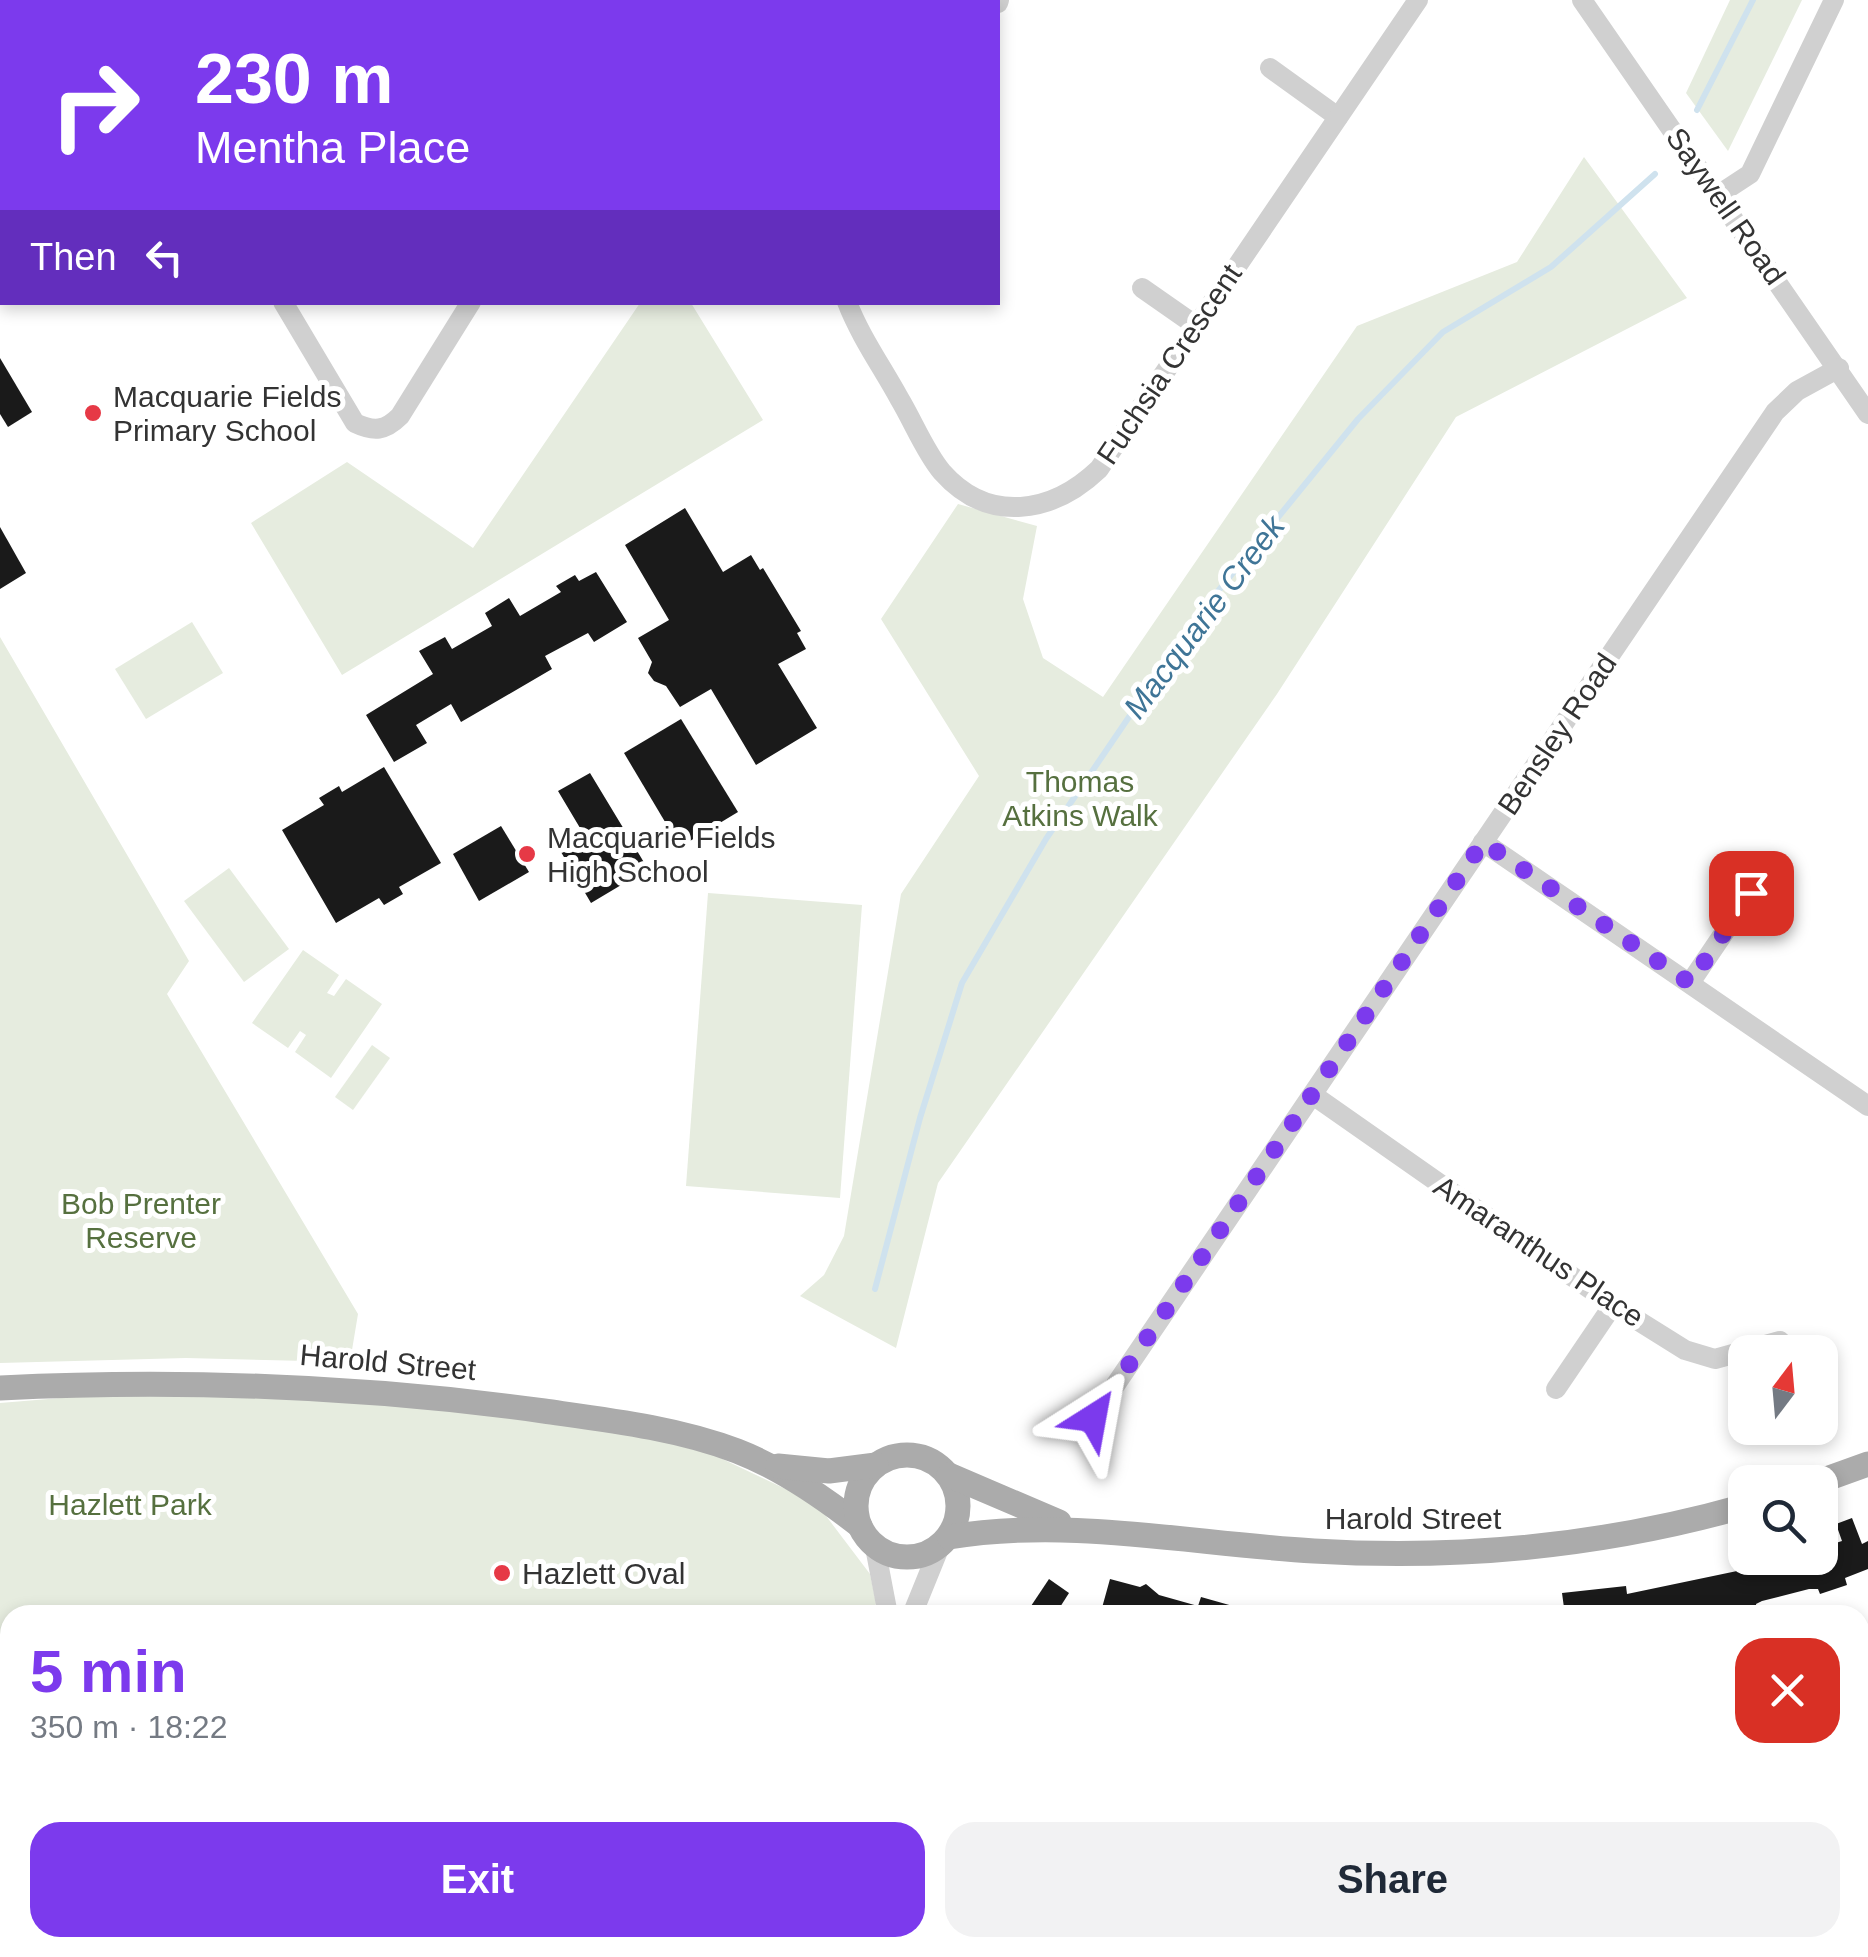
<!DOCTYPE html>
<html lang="en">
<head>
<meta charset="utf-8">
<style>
	body { margin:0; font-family:Arial,sans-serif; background:#f2f2f3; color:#1f2937; height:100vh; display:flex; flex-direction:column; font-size:38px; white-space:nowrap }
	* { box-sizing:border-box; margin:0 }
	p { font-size:32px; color:#747a83 }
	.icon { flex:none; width:55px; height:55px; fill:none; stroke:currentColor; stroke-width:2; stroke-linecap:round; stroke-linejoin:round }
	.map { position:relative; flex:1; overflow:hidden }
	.panel { position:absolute; left:0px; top:1605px; width:1870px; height:352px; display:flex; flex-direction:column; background:#fff; border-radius:30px 30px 0 0; box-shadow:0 5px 15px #0003 }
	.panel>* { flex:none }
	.top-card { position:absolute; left:0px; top:0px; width:1000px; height:305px; box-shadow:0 5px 15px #0003; background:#7c3aed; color:#fff; overflow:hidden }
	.needle { width:65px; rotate:16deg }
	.buttons { position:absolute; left:1728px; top:1335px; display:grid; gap:20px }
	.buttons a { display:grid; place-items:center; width:110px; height:110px; border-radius:20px; background:#fff; box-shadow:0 5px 15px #0003; font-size:50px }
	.pin { position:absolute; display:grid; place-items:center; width:85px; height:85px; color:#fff; margin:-42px; border-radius:20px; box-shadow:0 5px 15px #0006 }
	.me { position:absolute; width:110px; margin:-55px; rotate:34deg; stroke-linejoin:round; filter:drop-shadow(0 0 8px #0008) }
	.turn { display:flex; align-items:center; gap:35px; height:210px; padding:0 30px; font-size:45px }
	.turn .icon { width:130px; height:130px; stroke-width:2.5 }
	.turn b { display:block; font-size:70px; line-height:85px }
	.then { display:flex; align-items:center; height:95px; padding:0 30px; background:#0003; gap:20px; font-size:38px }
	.round { display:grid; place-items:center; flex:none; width:105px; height:105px; border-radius:30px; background:#f2f2f3 }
	.head { display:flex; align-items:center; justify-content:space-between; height:170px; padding:0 30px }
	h1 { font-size:60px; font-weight:600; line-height:75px; color:#7c3aed }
	.primary-button { display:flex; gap:20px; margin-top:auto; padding:20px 30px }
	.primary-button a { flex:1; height:115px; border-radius:30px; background:#7c3aed; color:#fff; font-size:40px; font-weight:600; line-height:115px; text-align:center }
	.primary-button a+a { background:#f2f2f3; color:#1f2937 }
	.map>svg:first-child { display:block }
	.green { fill:#e6ecdf }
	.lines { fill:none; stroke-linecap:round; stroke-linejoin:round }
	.stream { stroke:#cfe2ee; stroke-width:6 }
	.building { fill:#1a1a1a }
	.minor { stroke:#d0d0d0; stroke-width:20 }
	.major { stroke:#ababab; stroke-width:25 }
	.route { stroke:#7c3aed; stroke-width:18; stroke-dasharray:0 32.4 }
	.poi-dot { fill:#e63946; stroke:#fff; stroke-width:4 }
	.labels { text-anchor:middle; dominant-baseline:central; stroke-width:10; stroke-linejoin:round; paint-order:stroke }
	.street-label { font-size:30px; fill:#333; stroke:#fff }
	.poi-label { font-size:30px; fill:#333; stroke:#fff; text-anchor:start }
	.park-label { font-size:30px; fill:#56703f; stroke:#fff }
	.water-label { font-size:32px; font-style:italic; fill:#3f7597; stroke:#fff }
</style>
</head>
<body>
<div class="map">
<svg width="1868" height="1957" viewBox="0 0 1868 1957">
	<rect width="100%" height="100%" fill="#fff"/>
	<!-- green -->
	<g class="green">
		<path d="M1730 0H1802L1728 151 1686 93Z"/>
		<path d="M1584 157 1687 298 1456 417 1277 694 938 1183 896 1348 800 1296 824 1275 844 1236 901 894 979 776 881 619 958 504 1037 526 1023 599 1043 658 1103 697 1357 326 1517 262Z"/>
		<path d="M640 303H691L763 420 342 675 251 523 347 462 473 548Z"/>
		<path d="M192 622 223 673 146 719 115 669Z"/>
		<path d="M0 637 189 961 167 994 358 1314 350 1362 186 1358 0 1363Z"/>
		<path d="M229 868 289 949 244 982 184 901Z"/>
		<path d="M708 893 862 905 840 1198 686 1186Z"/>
		<path d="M303 950 339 975 327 993 334 996 346 979 382 1004 331 1078 295 1052 306 1035 300 1031 288 1048 252 1023Z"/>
		<path d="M372 1045 390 1058 353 1110 335 1097Z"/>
		<path d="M121 1393 338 1396 638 1435 714 1455 817 1504 870 1574 876 1603 873 1615H10V1948H689L682 1957H0V1403Z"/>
		<path d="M1461 1948H1569L1562 1957H1464Z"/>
	</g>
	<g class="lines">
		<!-- stream -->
		<g class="stream">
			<path d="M1697 110 1753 0"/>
			<path d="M875 1289 920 1118 962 983 1046 839 1197 617 1358 419 1443 332 1551 267 1655 174"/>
		</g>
	</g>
	<!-- building -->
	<g class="building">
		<path d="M0 358 32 412 8 427 0 414Z"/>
		<path d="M685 508 723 572 751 555 760 570 763 568 801 631 797 633 806 649 778 664 817 728 756 765 711 689 680 707 666 686 654 681 648 673 652 662 638 638 669 620 625 545Z"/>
		<path d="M0 527 26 573 0 589Z"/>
		<path d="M596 572 627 622 594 642 588 633 545 656 552 669 461 722 451 704 416 725 427 743 394 762 366 715 433 674 419 651 445 637 452 649 492 626 485 613 509 598 520 616 561 592 556 586 575 575 579 581Z"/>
		<path d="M681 719 738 812 680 847 624 753Z"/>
		<path d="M384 767 441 863 399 887 403 894 384 905 379 898 336 923 282 830 324 805 319 798 339 786 342 792Z"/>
		<path d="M590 773 648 869 591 903 561 852 586 838 558 791Z"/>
		<path d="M501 826 529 872 479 901 453 854Z"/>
		<path d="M1852 1518 1862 1544 1868 1541V1569L1845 1578 1847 1585 1820 1594 1818 1589H1809L1762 1601 1756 1604 1757 1612 1744 1615H1565L1562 1593 1626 1586 1627 1594 1761 1566 1759 1558H1820V1548L1842 1541 1836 1524Z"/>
		<path d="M1049 1579 1069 1593 1055 1615H1025Z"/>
		<path d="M1110 1579 1140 1587 1146 1584 1159 1595 1198 1606 1201 1597 1247 1610 1246 1615H1100Z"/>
	</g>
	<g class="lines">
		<!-- minor -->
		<g class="minor">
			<path d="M103 0 104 2"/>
			<path d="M376 0 377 2"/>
			<path d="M1582 0 1868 414"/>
			<path d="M674 2 675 0"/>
			<path d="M998 3 999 0"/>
			<path d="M1270 68 1338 117"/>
			<path d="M1718 195 1750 174 1834 0"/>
			<path d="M1142 288 1195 325"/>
			<path d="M283 302 355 423C374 432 385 431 400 416L471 302"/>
			<path d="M847 302C860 336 882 367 899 398 913 421 925 452 942 472 989 525 1053 513 1099 469L1418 0"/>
			<path d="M1483 842 1868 1106"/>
			<path d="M1690 983 1751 893 1779 868"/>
			<path d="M1313 1095 1613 1305 1685 1350 1715 1359 1780 1341"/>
			<path d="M1556 1389 1613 1305"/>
			<path d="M1093 1418 1775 412 1797 391 1839 368"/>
			<path d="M875 1547 888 1615"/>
			<path d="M912 1615 940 1546"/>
			<path d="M1860 1917 1868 1905"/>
			<path d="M896 1948 899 1957"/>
			<path d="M1185 1948 1189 1957"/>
			<path d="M725 1957 731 1948"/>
			<path d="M1087 1957 1107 1948"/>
			<path d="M1833 1957 1840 1948"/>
		</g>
		<!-- major -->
		<g class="major">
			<path d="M0 1388C183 1379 363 1386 544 1411 608 1420 677 1428 737 1451 781 1468 823 1497 860 1526"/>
			<circle cx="907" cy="1506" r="51"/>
			<path d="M778 1466 829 1471 876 1465"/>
			<path d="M949 1475 1059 1522"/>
			<path d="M1818 1482 1868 1464"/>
			<path d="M949 1537C1070 1517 1193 1544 1314 1551 1461 1560 1604 1546 1745 1506"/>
		</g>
	</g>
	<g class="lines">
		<!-- route -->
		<path class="route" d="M1093 1418 1483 842 1690 983 1751 893"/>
	</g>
	<!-- markers -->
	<g class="poi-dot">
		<circle cx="93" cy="413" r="10"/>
		<circle cx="527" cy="854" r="10"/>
		<circle cx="502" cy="1573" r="10"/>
	</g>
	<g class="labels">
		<!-- street labels -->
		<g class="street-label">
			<text transform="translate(1726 206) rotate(55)">Saywell Road</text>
			<text transform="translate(1169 364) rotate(-56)">Fuchsia Crescent</text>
			<text transform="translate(1557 734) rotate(-56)">Bensley Road</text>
			<text transform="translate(1539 1251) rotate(34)">Amaranthus Place</text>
			<text transform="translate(388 1362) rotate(5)">Harold Street</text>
			<text x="1413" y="1518">Harold Street</text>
		</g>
		<!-- poi labels -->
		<g class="poi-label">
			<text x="113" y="396">Macquarie Fields<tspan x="113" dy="34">Primary School</tspan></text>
			<text x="547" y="837">Macquarie Fields<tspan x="547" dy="34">High School</tspan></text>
			<text x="522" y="1573">Hazlett Oval</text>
		</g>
		<!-- park labels -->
		<g class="park-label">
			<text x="1080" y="781">Thomas<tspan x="1080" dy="34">Atkins Walk</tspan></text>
			<text x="141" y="1203">Bob Prenter<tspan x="141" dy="34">Reserve</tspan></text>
			<text x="130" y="1504">Hazlett Park</text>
		</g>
		<!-- water labels -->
		<g class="water-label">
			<text transform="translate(1204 617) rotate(-53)">Macquarie Creek</text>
		</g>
	</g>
</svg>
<div class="buttons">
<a><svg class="needle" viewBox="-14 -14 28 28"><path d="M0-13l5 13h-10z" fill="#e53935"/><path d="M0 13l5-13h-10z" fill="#747a83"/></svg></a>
<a><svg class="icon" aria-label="search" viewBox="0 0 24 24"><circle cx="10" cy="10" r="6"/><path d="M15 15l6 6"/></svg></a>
</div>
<div class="pin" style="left:1751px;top:893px;background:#d93025"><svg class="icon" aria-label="arrive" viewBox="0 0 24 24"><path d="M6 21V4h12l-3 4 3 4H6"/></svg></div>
<svg class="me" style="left:1093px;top:1418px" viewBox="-20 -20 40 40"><path d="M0-17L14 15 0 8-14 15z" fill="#7c3aed" stroke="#fff" stroke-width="4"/></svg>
<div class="top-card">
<div class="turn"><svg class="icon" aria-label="right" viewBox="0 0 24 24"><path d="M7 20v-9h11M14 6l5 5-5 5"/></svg><div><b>230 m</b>Mentha Place</div></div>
<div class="then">Then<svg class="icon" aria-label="left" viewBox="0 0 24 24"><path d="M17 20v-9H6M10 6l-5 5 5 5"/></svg></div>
</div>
<section class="panel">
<div class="head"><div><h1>5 min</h1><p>350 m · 18:22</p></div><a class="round" style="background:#d93025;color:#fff"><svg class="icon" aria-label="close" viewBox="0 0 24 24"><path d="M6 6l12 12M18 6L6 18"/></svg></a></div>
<div class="primary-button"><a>Exit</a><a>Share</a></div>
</section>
</div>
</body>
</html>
